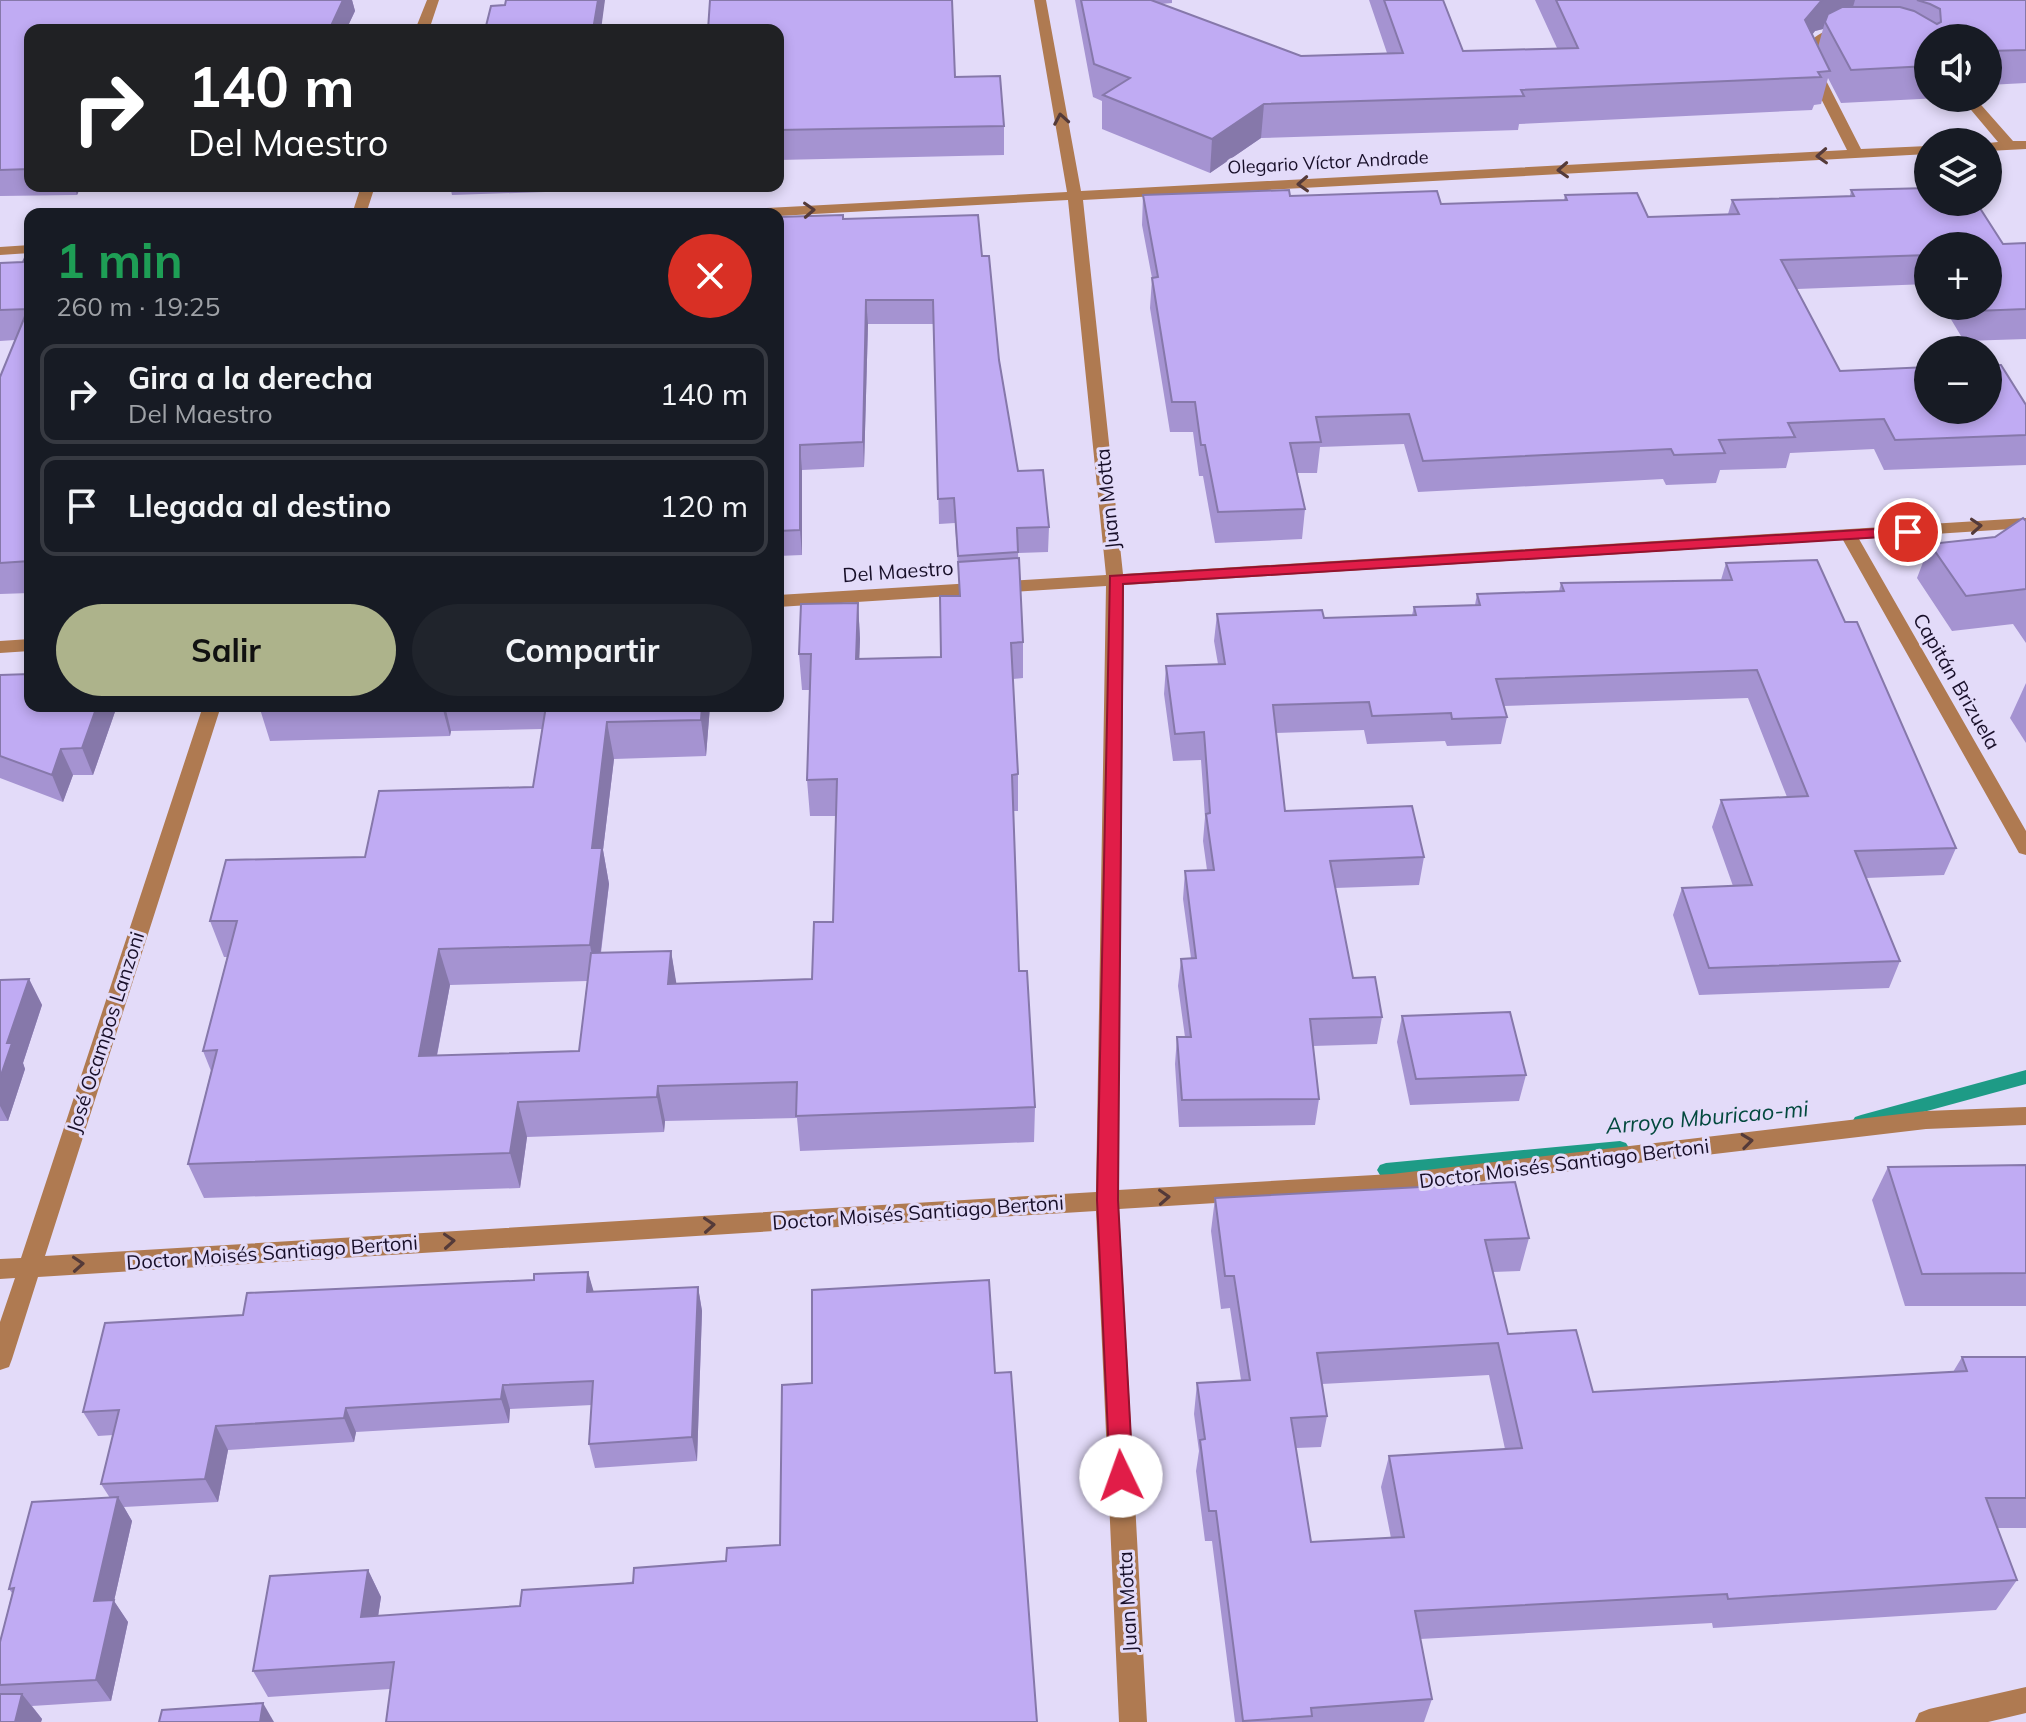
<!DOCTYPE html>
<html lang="es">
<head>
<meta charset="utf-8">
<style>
	body { margin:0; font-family:Mulish,sans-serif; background:#20242c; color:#f1f3f6; height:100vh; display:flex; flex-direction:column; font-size:30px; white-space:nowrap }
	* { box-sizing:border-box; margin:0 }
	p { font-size:26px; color:#9ea1a6 }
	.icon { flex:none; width:44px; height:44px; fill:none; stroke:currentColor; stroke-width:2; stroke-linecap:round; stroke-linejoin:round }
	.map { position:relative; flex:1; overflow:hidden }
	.sheet { position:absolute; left:24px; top:208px; width:760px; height:504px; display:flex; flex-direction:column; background:#171b24; border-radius:16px; box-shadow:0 4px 12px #0003 }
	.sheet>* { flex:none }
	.guide { position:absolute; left:24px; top:24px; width:760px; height:168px; border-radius:16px; box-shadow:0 4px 12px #0003; background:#202124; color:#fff; overflow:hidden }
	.buttons { position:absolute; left:1914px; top:24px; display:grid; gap:16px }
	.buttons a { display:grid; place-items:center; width:88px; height:88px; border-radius:50%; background:#171b24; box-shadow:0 4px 12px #0003; font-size:40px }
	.pin { position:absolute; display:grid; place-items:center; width:68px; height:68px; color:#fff; margin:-34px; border:4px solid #fff; border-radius:50%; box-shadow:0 2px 8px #0007 }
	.me { position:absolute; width:88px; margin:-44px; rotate:357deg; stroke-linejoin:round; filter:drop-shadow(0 0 6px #0008) }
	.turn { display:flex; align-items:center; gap:28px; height:168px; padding:0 32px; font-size:36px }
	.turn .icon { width:104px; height:104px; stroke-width:2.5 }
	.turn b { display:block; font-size:56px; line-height:68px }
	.round { display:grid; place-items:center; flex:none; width:84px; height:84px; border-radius:42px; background:#20242c }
	.head { display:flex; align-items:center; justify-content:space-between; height:136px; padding:0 32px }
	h1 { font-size:48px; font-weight:700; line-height:60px; color:#1e9e55 }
	.primary-button { display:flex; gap:16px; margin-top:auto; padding:16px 32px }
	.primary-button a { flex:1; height:92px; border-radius:48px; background:#adb38b; color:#111; font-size:32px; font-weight:700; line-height:92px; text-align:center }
	.primary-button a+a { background:#20242c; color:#f1f3f6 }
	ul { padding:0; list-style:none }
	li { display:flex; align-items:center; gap:24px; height:100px; margin:0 16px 12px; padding:0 16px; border:4px solid #363941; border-radius:16px }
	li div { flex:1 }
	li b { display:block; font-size:30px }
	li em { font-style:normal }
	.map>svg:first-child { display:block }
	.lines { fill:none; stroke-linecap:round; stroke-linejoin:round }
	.stream { fill:#1e9b86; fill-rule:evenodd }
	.minor { fill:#af7a51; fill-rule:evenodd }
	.wall { fill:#a593d1; fill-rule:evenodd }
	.shaded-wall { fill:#8678aa }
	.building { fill:#c0abf3; stroke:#8678aa; stroke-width:2; fill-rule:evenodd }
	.oneway { stroke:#543a39 }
	.route { fill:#e11d48; stroke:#92132f; stroke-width:2 }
	.labels { text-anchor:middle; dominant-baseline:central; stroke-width:6; stroke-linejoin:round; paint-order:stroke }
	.far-street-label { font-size:18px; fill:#180f29; stroke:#e3dbf9 }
	.street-label { font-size:20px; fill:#180f29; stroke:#e3dbf9 }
	.water-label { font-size:22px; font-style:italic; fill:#03493e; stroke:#e3dbf9 }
</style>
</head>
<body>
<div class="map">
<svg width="2026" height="1722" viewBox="0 0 2026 1722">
	<rect width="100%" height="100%" fill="#e3dbf9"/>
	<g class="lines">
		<!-- stream -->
		<g class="stream">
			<path d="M2026 1070V1084L1861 1129 1855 1127 1852 1122 1855 1117 1861 1115Z"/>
			<path d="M1620 1141 1626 1143 1629 1148 1626 1153 1620 1155 1386 1177 1380 1175 1377 1170 1380 1165 1386 1163Z"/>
		</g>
		<!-- minor -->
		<g class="minor">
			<path d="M427 0H439L429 30H415Z"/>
			<path d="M1034 0H1046L1081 191 1847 150 1799 55C1810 38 1832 20 1852 33L1826 40 1813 55 1861 149 1928 146V154L1083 200 1123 574 2026 518V528L1859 539 2026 831V855L2019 853 1843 540 1124 585 1118 1190 1392 1174 1926 1111 2026 1107V1125L1926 1129 1392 1192 1119 1209 1147 1722H1119L1096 1211 38 1277 12 1359 9 1367 0 1370V1322L15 1278 0 1279V1259L21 1258 203 706H221L45 1256 1096 1192 1106 586 778 607V595L1106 575 1068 200 778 216 724 214 731 210 1067 192Z"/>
			<path d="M1961 98H1975L2013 141H2026V149L1988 151V143L1998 142Z"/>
			<path d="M361 186H375L366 214H352Z"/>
			<path d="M30 245V253L0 255V247Z"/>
			<path d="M30 639V651L0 653V641Z"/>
			<path d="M2026 1687V1713L1988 1722H1915L1919 1713 1929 1709Z"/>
		</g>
	</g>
	<!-- wall -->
	<g class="wall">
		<path d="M0 0H352L355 11 346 30H30V186H81L77 195 0 196Z"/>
		<path d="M1075 0H1172V3L1161 4 1301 56 1387 53 1369 0H1443L1463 51 1557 48 1535 0H2026V83L1988 85V38H1928V98H1940L1841 103 1828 78 1821 104 1814 105 1812 110 1519 124 1518 130 1261 138 1210 173 1102 129V101L1093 97ZM1823 29 1818 47 1812 35 1815 31Z"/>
		<path d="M778 30 955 77 1004 126V155L778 160Z"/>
		<path d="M450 186H576L575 191 452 195Z"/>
		<path d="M1851 190 2003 244 2026 243V339L1964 341 1943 306H1988V246H1928V284L1797 289 1840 371 2026 405V465L1884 470 1874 449 1790 453 1786 468 1720 470 1716 483 1666 485 1663 479 1418 492 1404 444 1320 447 1317 473H1297L1305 509 1302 539 1215 543 1203 476H1199L1193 432H1170L1150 308 1152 278 1142 225 1143 195 1290 196 1441 204 1564 200 1565 195 1648 217 1728 214 1732 200 1850 196Z"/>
		<path d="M778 217 843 219 982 256 1018 471 1049 527 1048 552 1018 553 1023 642V678L1013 679 1018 774V811H1013L1019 971 1035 1107 1034 1142 800 1151 797 1118 665 1121 664 1132 527 1137 520 1188 204 1198 188 1164 211 1071 203 1051 227 957H224L210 921 533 787 542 729 451 731 450 736 270 741 259 706H710L706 756 614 759 603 850 609 884 601 953 671 951 676 984 812 979 833 922 836 816H810L807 780 810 690H802L799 654 858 603 860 639 859 659 941 657 959 596V581L955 523 939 524 934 324H868L864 467 802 470V555L778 556ZM587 981 579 1051 437 1056 450 985Z"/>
		<path d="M30 247V593L0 594V377L15 340 0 341V263L23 262Z"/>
		<path d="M2026 521V643L2013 624 1952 631 1917 578 1930 544 1995 537Z"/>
		<path d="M1726 563 1845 622 1956 848 1944 875 1866 878 1900 961 1889 988 1699 995 1673 915 1682 888 1733 886 1712 827 1721 800 1787 797 1748 698 1504 706 1507 717 1501 744 1447 746 1445 741 1367 744 1364 730 1276 733 1285 811 1424 857 1419 885 1335 888 1353 978 1382 1017 1377 1044 1313 1046 1319 1099 1315 1125 1179 1127 1175 1064 1177 1037H1185L1178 986 1181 959 1191 958 1183 899 1185 871 1207 870 1203 841 1205 817 1201 760 1173 761 1164 694 1166 666 1218 664 1214 641 1217 614 1324 618 1412 615 1414 607 1475 605 1477 594 1559 591 1561 583 1721 580Z"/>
		<path d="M0 675 30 706H117L93 775H73L63 802 0 778Z"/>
		<path d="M2026 683V743L2010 718Z"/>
		<path d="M29 979 42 1005 23 1063 25 1069 8 1121H0V980Z"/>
		<path d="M1402 1016 1526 1075 1519 1101 1410 1105 1397 1042Z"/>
		<path d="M2026 1165V1306H1905L1872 1200 1888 1167Z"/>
		<path d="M1215 1198 1529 1238 1520 1271 1493 1272 1508 1334 1593 1392 1953 1372 1962 1357H2026V1528H1997L2017 1580 1996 1610 1713 1628 1712 1623 1420 1639 1432 1699 1424 1722H1235L1212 1541H1205L1196 1471 1199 1451 1194 1414 1197 1383 1241 1380 1230 1308 1221 1309 1211 1231ZM1489 1375 1505 1449 1389 1456 1381 1487 1391 1538 1311 1542 1296 1448 1321 1447 1327 1416 1322 1384Z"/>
		<path d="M588 1272 593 1292 698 1287 702 1311 697 1461 595 1468 589 1444 592 1405 510 1409 509 1423 356 1432 354 1442 228 1450 218 1502 124 1507 132 1521 114 1601 128 1622 111 1701 32 1706 42 1719 41 1722H0V1642L12 1593 9 1589 110 1498 101 1484 113 1435 98 1436 83 1412 243 1315 534 1280Z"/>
		<path d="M995 1373 1037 1722 390 1689 268 1697 253 1671 368 1570 381 1597 378 1616 520 1606 726 1561 780 1545Z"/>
	</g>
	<!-- shaded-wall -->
	<g class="shaded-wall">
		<path d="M343 0H352L355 11 346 30H332L331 26Z"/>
		<path d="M598 0H605L601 30H593Z"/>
		<path d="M1822 0H1855L1848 24 1825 22 1823 29 1815 31 1796 54 1805 20Z"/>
		<path d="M1264 104 1261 138 1210 173 1212 139Z"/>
		<path d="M74 186H81L77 195Z"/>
		<path d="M866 300 868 324 864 467 863 442Z"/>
		<path d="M800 445 802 470V555L800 530Z"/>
		<path d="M858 603 860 639 858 696 856 659Z"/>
		<path d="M97 706H117L93 775 82 748Z"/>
		<path d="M442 706H445L451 731 450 736Z"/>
		<path d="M702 706H710L706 756 701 720Z"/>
		<path d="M607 722 614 759 603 850 609 884 597 981 590 945 592 848Z"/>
		<path d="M61 749 73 775 63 802 52 775Z"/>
		<path d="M439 949 450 985 430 1091 419 1056Z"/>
		<path d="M671 951 677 987 668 984Z"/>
		<path d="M29 979 42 1005 23 1063 25 1069 8 1121 0 1106V1078L7 1043Z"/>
		<path d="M658 1086 665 1121 664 1132 657 1097Z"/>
		<path d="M518 1102 527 1137 520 1188 510 1153Z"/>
		<path d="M588 1272 595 1296 587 1292Z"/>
		<path d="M698 1287 702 1311 697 1461 692 1437Z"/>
		<path d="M503 1385 510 1409 509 1423 501 1399Z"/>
		<path d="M346 1408 356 1432 354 1442 344 1418Z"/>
		<path d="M216 1426 228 1450 218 1502 205 1479Z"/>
		<path d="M118 1497 132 1521 114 1601 128 1622 111 1701 96 1680 94 1601Z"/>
		<path d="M368 1570 381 1597 374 1643 361 1617Z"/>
		<path d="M22 1694 42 1719 41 1722H15Z"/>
		<path d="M263 1703 274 1722H260Z"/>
	</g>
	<!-- building -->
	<g class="building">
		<path d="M0 0H343L331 26H275L273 30H30V169L0 170Z"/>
		<path d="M506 0H598L593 30H485L491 6 505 5Z"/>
		<path d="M710 0H952L955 77 1000 76 1004 126 778 130V30H708Z"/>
		<path d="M1081 0H1151L1301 56 1403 53 1384 0H1443L1463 51 1578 48 1556 0H1822L1805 20 1830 71 1818 72 1821 77 1521 90 1524 96 1264 104 1212 139 1103 95 1130 78 1094 64Z"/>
		<path d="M1917 0H2026V50L1988 51V38H1928V66L1851 70 1825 22 1828 14 1842 7H1900L1914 11 1937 24 1941 22 1940 9 1930 4Z"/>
		<path d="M1928 188V202H1976L2003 244 2026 243V309L1975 311 1972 306H1988V246H1928V255L1781 260 1840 371 1928 367V410H1988V365H2001L2026 405V435L1895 440 1884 419 1788 423 1795 437 1719 440 1725 453 1674 455 1671 449 1423 461 1409 414 1316 417 1321 442 1290 443 1305 509 1218 512 1205 445H1201L1195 402H1172L1152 278 1158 277 1143 195 1289 190 1290 196 1437 191 1441 204 1567 200 1565 195 1637 193 1648 217 1739 214 1732 200 1854 196 1851 190Z"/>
		<path d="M843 215V219L978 215 982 256H989L999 360 1018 471 1043 470 1049 527 1017 528 1018 552 958 556 954 498 938 499 933 300H866L863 442 800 445V530L778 531V217Z"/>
		<path d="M30 247V561L0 563V377L28 309 0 310V263L23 262Z"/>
		<path d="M2023 518 2026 521V589L1966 596 1930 544 1995 537Z"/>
		<path d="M1019 558 1023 642 1011 643 1018 774 1012 775 1019 971H1027L1035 1107 796 1116 797 1082 658 1086 657 1097 518 1102 510 1153 188 1164 217 1050 203 1051 237 921H210L226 860 365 857 379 791 533 787 546 706H702L701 720 607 722 592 848H602L590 945 439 949 419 1056 579 1051 591 953 671 951 668 984 812 979 814 922H833L837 779 807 780 811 654H799L801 604 858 603 856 659 941 657 940 596H960L958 562Z"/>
		<path d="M1817 560 1845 622H1857L1956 848 1855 851 1900 961 1709 968 1682 888 1752 885 1721 800 1808 796 1757 670 1496 679 1507 717 1452 719 1451 713 1372 716 1369 702 1273 705 1285 811 1412 806 1424 857 1330 861 1353 978 1375 977 1382 1017 1310 1019 1319 1099 1182 1100 1177 1037H1191L1181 959 1196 958 1185 871 1214 870 1206 814 1210 813 1204 732 1175 734 1166 666 1225 664 1217 614 1322 610 1324 618 1416 615 1414 607 1480 605 1477 594 1564 591 1561 583 1732 580 1726 563Z"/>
		<path d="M30 674V706H97L82 748 61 749 52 775 0 756V675Z"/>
		<path d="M29 979 7 1043H12L0 1078V980Z"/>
		<path d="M1510 1012 1526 1075 1416 1079 1402 1016Z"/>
		<path d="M2026 1165V1273L1922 1274 1888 1167Z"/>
		<path d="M1515 1182 1529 1238 1485 1240 1508 1334 1576 1330 1593 1392 1967 1371 1962 1357H2026V1498H1986L2017 1580 1728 1599 1727 1594 1415 1611 1432 1699 1311 1708 1312 1716 1243 1721 1216 1511H1209L1200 1440 1205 1439 1197 1383 1250 1380 1234 1276H1225L1215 1198ZM1498 1343 1522 1448 1389 1456 1404 1537 1311 1542 1291 1418 1327 1416 1317 1353Z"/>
		<path d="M588 1272 587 1292 698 1287 692 1437 589 1444 593 1381 503 1385 501 1399 346 1408 344 1418 216 1426 205 1479 101 1484 119 1410 83 1412 105 1323 243 1315 247 1293 534 1280V1274Z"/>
		<path d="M989 1280 995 1373 1011 1372 1037 1722H386L394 1662 253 1671 270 1576 368 1570 361 1617 520 1606 522 1590 633 1583 634 1568 726 1561 727 1548 780 1545 782 1385 812 1383V1290Z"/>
		<path d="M118 1497 94 1601 114 1600 96 1680 0 1685V1642L14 1588 9 1589 32 1502Z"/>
		<path d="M0 1694H22L15 1722H0Z"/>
		<path d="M263 1703 260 1722H159L162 1710Z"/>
	</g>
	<!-- one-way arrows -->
	<defs><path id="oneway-chevron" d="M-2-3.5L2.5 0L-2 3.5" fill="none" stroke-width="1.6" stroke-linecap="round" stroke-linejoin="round" transform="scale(2)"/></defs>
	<g class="oneway">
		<use href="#oneway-chevron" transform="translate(1061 119) rotate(-100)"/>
		<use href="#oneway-chevron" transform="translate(1822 156) rotate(177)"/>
		<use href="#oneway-chevron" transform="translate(1563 170) rotate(177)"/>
		<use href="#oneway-chevron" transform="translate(1303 184) rotate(177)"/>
		<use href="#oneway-chevron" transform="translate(809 210) rotate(-3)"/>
		<use href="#oneway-chevron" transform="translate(1976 526) rotate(-4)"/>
		<use href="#oneway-chevron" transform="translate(1747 1141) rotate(-7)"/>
		<use href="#oneway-chevron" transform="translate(1164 1197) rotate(-3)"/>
		<use href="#oneway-chevron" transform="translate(709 1225) rotate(-4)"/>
		<use href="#oneway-chevron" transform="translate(449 1241) rotate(-4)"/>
		<use href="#oneway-chevron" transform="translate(78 1264) rotate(-4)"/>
	</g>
	<!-- route -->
	<path class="route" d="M1908 527 1916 532 1914 535 1123 584 1118 1200 1133 1476 1129 1484 1121 1487 1113 1484 1110 1476 1097 1200 1110 576Z"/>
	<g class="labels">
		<!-- far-street labels -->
		<g class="far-street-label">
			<text transform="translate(1328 162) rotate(-3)">Olegario Víctor Andrade</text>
		</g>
		<!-- street labels -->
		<g class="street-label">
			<text transform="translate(1107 499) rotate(-96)">Juan Motta</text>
			<text transform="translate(898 571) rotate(-4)">Del Maestro</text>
			<text transform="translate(1957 681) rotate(60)">Capitán Brizuela</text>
			<text transform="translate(105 1032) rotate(-72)">José Ocampos Lanzoni</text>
			<text transform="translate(1564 1163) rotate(-7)">Doctor Moisés Santiago Bertoni</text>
			<text transform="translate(918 1212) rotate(-4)">Doctor Moisés Santiago Bertoni</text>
			<text transform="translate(272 1252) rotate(-4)">Doctor Moisés Santiago Bertoni</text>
			<text transform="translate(1127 1602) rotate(-93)">Juan Motta</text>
		</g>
		<!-- water labels -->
		<g class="water-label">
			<text transform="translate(1707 1117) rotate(-5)">Arroyo Mburicao-mi</text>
		</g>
	</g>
</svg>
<div class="buttons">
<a><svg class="icon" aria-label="sound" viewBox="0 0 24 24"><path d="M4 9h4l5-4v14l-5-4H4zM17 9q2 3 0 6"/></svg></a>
<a><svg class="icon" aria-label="layers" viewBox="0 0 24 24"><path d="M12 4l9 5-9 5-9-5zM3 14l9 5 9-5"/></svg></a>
<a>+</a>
<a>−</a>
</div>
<div class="pin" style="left:1908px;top:532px;background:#d93025"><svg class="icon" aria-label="arrive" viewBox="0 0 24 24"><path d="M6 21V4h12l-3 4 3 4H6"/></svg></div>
<svg class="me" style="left:1121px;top:1476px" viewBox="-20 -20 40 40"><circle r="19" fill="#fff"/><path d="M0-13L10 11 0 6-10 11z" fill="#e11d48"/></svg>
<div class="guide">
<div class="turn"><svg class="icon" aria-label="right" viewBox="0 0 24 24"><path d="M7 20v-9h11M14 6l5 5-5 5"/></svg><div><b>140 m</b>Del Maestro</div></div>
</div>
<section class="sheet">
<div class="head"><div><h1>1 min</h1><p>260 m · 19:25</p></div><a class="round" style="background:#d93025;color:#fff"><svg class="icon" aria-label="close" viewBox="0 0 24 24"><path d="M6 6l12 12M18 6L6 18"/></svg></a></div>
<ul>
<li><svg class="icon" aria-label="right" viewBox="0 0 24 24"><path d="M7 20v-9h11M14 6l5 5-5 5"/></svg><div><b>Gira a la derecha</b><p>Del Maestro</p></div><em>140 m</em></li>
<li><svg class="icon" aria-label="arrive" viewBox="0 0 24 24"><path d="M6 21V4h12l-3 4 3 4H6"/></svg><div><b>Llegada al destino</b></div><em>120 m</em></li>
</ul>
<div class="primary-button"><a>Salir</a><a>Compartir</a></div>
</section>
</div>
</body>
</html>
